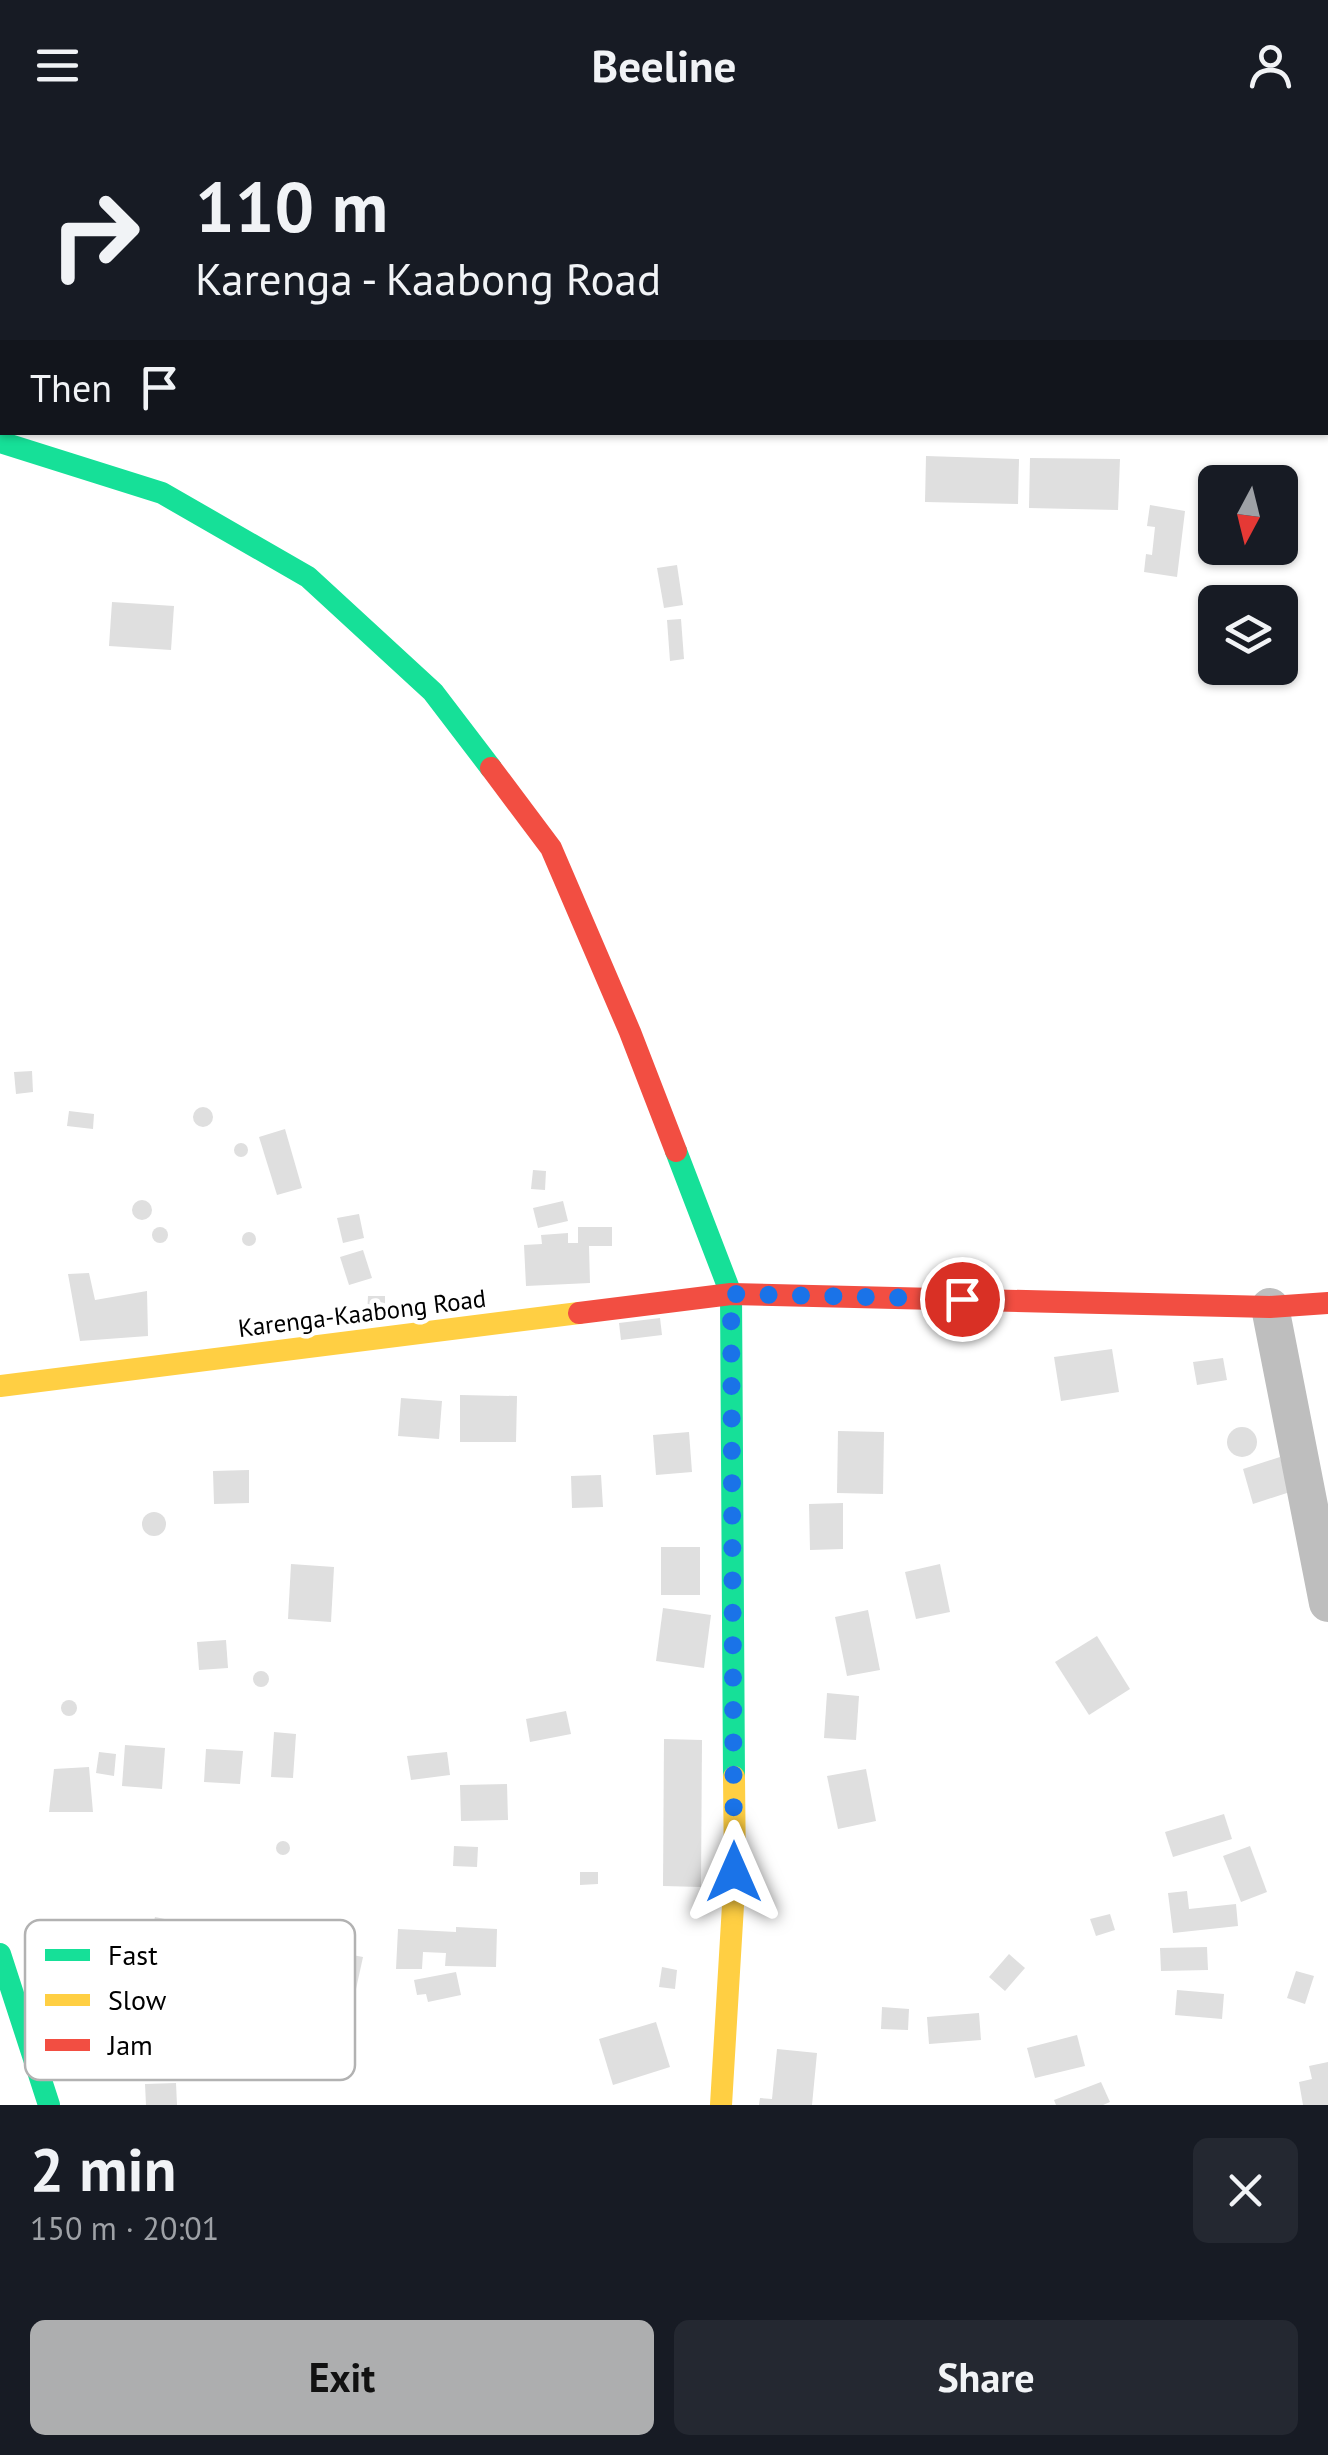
<!DOCTYPE html>
<html lang="en">
<head>
<meta charset="utf-8">
<style>
	body { margin:0; font-family:"PT Sans",sans-serif; background:#242831; color:#f1f3f6; height:100vh; display:flex; flex-direction:column; font-size:38px; white-space:nowrap }
	* { box-sizing:border-box; margin:0 }
	p { font-size:32px; color:#9ea1a6 }
	.icon { flex:none; width:55px; height:55px; fill:none; stroke:currentColor; stroke-width:2; stroke-linecap:round; stroke-linejoin:round }
	.map { position:relative; height:1975px; overflow:hidden }
	.details { display:flex; flex-direction:column; background:#171b24; flex:1 }
	.details>* { flex:none }
	.guide { position:absolute; left:0px; top:0px; width:1330px; height:305px; box-shadow:0 2px 8px #0004; background:#171b24; color:#f1f3f6; overflow:hidden }
	.needle { width:65px; rotate:187deg }
	.fabs { position:absolute; left:1198px; top:335px; display:grid; gap:20px }
	.fabs a { display:grid; place-items:center; width:100px; height:100px; border-radius:15px; background:#171b24; box-shadow:0 2px 8px #0004; font-size:50px }
	.pin { position:absolute; display:grid; place-items:center; width:85px; height:85px; color:#fff; margin:-42px; border:5px solid #fff; border-radius:50%; box-shadow:0 2px 10px #0007 }
	.me { position:absolute; width:110px; margin:-55px; rotate:0deg; stroke-linejoin:round; filter:drop-shadow(0 0 8px #0008) }
	.turn { display:flex; align-items:center; gap:35px; height:210px; padding:0 30px; font-size:45px }
	.turn .icon { width:130px; height:130px; stroke-width:2.5 }
	.turn b { display:block; font-size:70px; line-height:85px }
	.then { display:flex; align-items:center; height:95px; padding:0 30px; background:#0003; gap:20px; font-size:38px }
	.round { display:grid; place-items:center; flex:none; width:105px; height:105px; border-radius:15px; background:#242831 }
	.overview { display:flex; align-items:center; justify-content:space-between; height:170px; padding:0 30px }
	h1 { font-size:60px; font-weight:700; line-height:75px }
	.cta { display:flex; gap:20px; margin-top:auto; padding:20px 30px }
	.cta a { flex:1; height:115px; border-radius:15px; background:#adaeaf; color:#111; font-size:40px; font-weight:700; line-height:115px; text-align:center }
	.cta a+a { background:#242831; color:#f1f3f6 }
	header { display:flex; justify-content:space-between; align-items:center; height:130px; padding:0 30px; background:#171b24; font-size:45px; font-weight:700 }
	.map>svg:first-child { display:block }
	.building { fill:#dfdfdf }
	.lines { fill:none; stroke-linecap:round; stroke-linejoin:round }
	.street { stroke:#bebebe; stroke-width:38 }
	.fast { stroke:#16e098; stroke-width:22 }
	.slow { stroke:#ffcf43; stroke-width:22 }
	.jam { stroke:#f24e42; stroke-width:22 }
	.route { stroke:#1a73e8; stroke-width:18; stroke-dasharray:0 32.4 }
	.labels { text-anchor:middle; dominant-baseline:central; stroke-width:9; stroke-linejoin:round; paint-order:stroke }
	.street-label { font-size:25px; fill:#000; stroke:#fff }
	.key { fill:#fff; stroke:#b2b2b2; stroke-width:2.5 }
	.key-label { font-size:28px; fill:#000 }
</style>
</head>
<body>
<header><svg class="icon" aria-label="menu" viewBox="0 0 24 24"><path d="M4 6h16M4 12h16M4 18h16"/></svg>Beeline<svg class="icon" aria-label="person" viewBox="0 0 24 24"><circle cx="12" cy="8" r="4"/><path d="M4 21q1-7 8-7t8 7"/></svg></header>
<div class="map">
<svg width="1328" height="1975" viewBox="0 0 1328 1975">
	<rect width="100%" height="100%" fill="#fff"/>
	<!-- building -->
	<g class="building">
		<path d="M926 326 1019 329 1018 374 925 372Z"/>
		<path d="M1030 328 1120 329 1118 380 1029 378Z"/>
		<path d="M1150 375 1185 381 1177 447 1144 442 1146 424 1152 425 1155 397 1147 396Z"/>
		<path d="M677 435 683 475 664 478 657 438Z"/>
		<path d="M112 472 174 476 171 520 109 516Z"/>
		<path d="M681 489 684 529 670 531 667 490Z"/>
		<path d="M32 941 33 962 16 964 14 942Z"/>
		<circle cx="203" cy="987" r="10"/>
		<path d="M69 981 94 984 93 999 67 996Z"/>
		<path d="M285 999 302 1058 277 1065 259 1007Z"/>
		<circle cx="241" cy="1020" r="7"/>
		<path d="M533 1040 546 1041 545 1060 531 1059Z"/>
		<circle cx="142" cy="1080" r="10"/>
		<path d="M563 1071 568 1091 538 1098 533 1078Z"/>
		<path d="M359 1084 364 1108 343 1113 337 1088Z"/>
		<circle cx="160" cy="1105" r="8"/>
		<path d="M578 1097H612V1116H589L590 1153 526 1156 524 1115 542 1114 541 1105 568 1103V1113H578Z"/>
		<circle cx="249" cy="1109" r="7"/>
		<path d="M363 1120 372 1148 349 1155 340 1127Z"/>
		<path d="M89 1143 95 1170 147 1161 148 1206 80 1211 68 1144Z"/>
		<path d="M368 1166H385V1187H367Z"/>
		<path d="M660 1188 662 1205 621 1210 619 1193Z"/>
		<path d="M1112 1219 1119 1262 1061 1271 1054 1227Z"/>
		<path d="M1223 1228 1227 1250 1197 1255 1193 1232Z"/>
		<path d="M460 1265 517 1266 516 1312H460Z"/>
		<path d="M401 1268 442 1271 439 1309 398 1306Z"/>
		<circle cx="1242" cy="1312" r="15"/>
		<path d="M838 1301 884 1302 883 1364 837 1363Z"/>
		<path d="M689 1302 692 1342 656 1345 653 1305Z"/>
		<path d="M1280 1327 1290 1362 1253 1374 1243 1339Z"/>
		<path d="M249 1340V1373L214 1374 213 1341Z"/>
		<path d="M601 1345 603 1377 572 1378 571 1346Z"/>
		<path d="M843 1373V1419L810 1420 809 1374Z"/>
		<circle cx="154" cy="1394" r="12"/>
		<rect x="661" y="1417" width="39" height="48"/>
		<path d="M291 1434 334 1437 331 1492 288 1489Z"/>
		<path d="M940 1434 950 1482 916 1489 905 1442Z"/>
		<path d="M663 1478 711 1485 704 1538 656 1531Z"/>
		<path d="M868 1480 880 1540 847 1546 835 1487Z"/>
		<path d="M1097 1506 1130 1559 1089 1585 1055 1532Z"/>
		<path d="M226 1510 228 1538 199 1540 197 1512Z"/>
		<circle cx="261" cy="1549" r="8"/>
		<path d="M827 1563 859 1566 856 1610 824 1608Z"/>
		<circle cx="69" cy="1578" r="8"/>
		<path d="M566 1581 571 1604 530 1612 526 1589Z"/>
		<path d="M274 1602 296 1604 293 1648 271 1647Z"/>
		<path d="M664 1609 702 1610 701 1757 663 1756Z"/>
		<path d="M125 1615 165 1618 162 1659 122 1656Z"/>
		<path d="M206 1619 243 1621 240 1654 204 1652Z"/>
		<path d="M99 1622 116 1624 114 1646 96 1643Z"/>
		<path d="M447 1622 450 1645 411 1650 407 1626Z"/>
		<path d="M89 1637 93 1682H49L54 1639Z"/>
		<path d="M866 1639 876 1691 838 1699 827 1646Z"/>
		<path d="M507 1654 508 1690 461 1691 460 1655Z"/>
		<path d="M1224 1684 1232 1709 1173 1727 1165 1702Z"/>
		<circle cx="283" cy="1718" r="7"/>
		<path d="M454 1716 478 1717 477 1737 453 1736Z"/>
		<path d="M1250 1716 1267 1762 1241 1772 1223 1726Z"/>
		<path d="M580 1742H598V1754L580 1755Z"/>
		<path d="M1187 1761 1189 1779 1236 1774 1238 1796 1173 1803 1168 1763Z"/>
		<path d="M1110 1784 1115 1800 1096 1806 1090 1789Z"/>
		<path d="M155 1787 189 1794 185 1819 149 1811Z"/>
		<path d="M456 1797 497 1799 496 1837 445 1836 446 1823 423 1822 422 1839H396L398 1799 456 1802Z"/>
		<path d="M1207 1817 1208 1840 1161 1841 1160 1818Z"/>
		<path d="M320 1819 363 1827 356 1859 314 1850Z"/>
		<path d="M1009 1824 1025 1838 1005 1861 989 1847Z"/>
		<path d="M662 1837 677 1840 675 1859 659 1857Z"/>
		<path d="M1296 1841 1314 1846 1305 1874 1287 1868Z"/>
		<path d="M456 1842 461 1865 428 1872 426 1864 417 1865 414 1850Z"/>
		<path d="M1177 1860 1224 1864 1222 1889 1175 1885Z"/>
		<path d="M882 1877 909 1879 908 1900 881 1899Z"/>
		<path d="M979 1883 981 1910 929 1914 927 1887Z"/>
		<path d="M656 1892 670 1937 613 1955 599 1909Z"/>
		<path d="M1077 1905 1085 1936 1035 1948 1027 1918Z"/>
		<path d="M777 1919 817 1923 812 1975H759L760 1968 772 1969Z"/>
		<path d="M1328 1932V1975H1303L1299 1952 1312 1949 1309 1936Z"/>
		<path d="M1101 1952 1110 1972 1103 1975H1056L1054 1970Z"/>
		<path d="M176 1953 177 1975H146L145 1954Z"/>
	</g>
	<g class="lines">
		<!-- street -->
		<g class="street">
			<path d="M604 0V2"/>
			<path d="M0 285 2 278"/>
			<path d="M1270 1177 1328 1473"/>
		</g>
		<!-- fast -->
		<g class="fast">
			<path d="M0 312 162 363 308 447 433 562 491 638"/>
			<path d="M676 1021 731 1164 734 1647"/>
			<path d="M0 1824 49 1975"/>
		</g>
		<!-- slow -->
		<g class="slow">
			<path d="M0 1256 579 1183"/>
			<path d="M721 1975 735 1742 734 1647"/>
		</g>
		<!-- jam -->
		<g class="jam">
			<path d="M491 638 551 718 630 902 676 1021"/>
			<path d="M579 1183 731 1164 1270 1177 1328 1173"/>
		</g>
	</g>
	<g class="lines">
		<!-- route -->
		<path class="route" d="M734 1742 731 1164 962 1169"/>
	</g>
	<g class="labels">
		<!-- street labels -->
		<g class="street-label">
			<text transform="translate(362 1183) rotate(-7)">Karenga-Kaabong Road</text>
		</g>
	</g>
	<!-- legend -->
	<rect x="25" y="1790" width="330" height="160" rx="15" class="key"/>
	<rect x="45" y="1819" width="45" height="12" fill="#16e098"/>
	<rect x="45" y="1864" width="45" height="12" fill="#ffcf43"/>
	<rect x="45" y="1909" width="45" height="12" fill="#f24e42"/>
	<g class="key-label">
		<text x="108" y="1835">Fast</text>
		<text x="108" y="1880">Slow</text>
		<text x="108" y="1925">Jam</text>
	</g>
</svg>
<div class="fabs">
<a><svg class="needle" viewBox="-14 -14 28 28"><path d="M0-13l5 13h-10z" fill="#e53935"/><path d="M0 13l5-13h-10z" fill="#9ea1a6"/></svg></a>
<a><svg class="icon" aria-label="layers" viewBox="0 0 24 24"><path d="M12 4l9 5-9 5-9-5zM3 14l9 5 9-5"/></svg></a>
</div>
<div class="pin" style="left:962px;top:1169px;background:#d93025"><svg class="icon" aria-label="arrive" viewBox="0 0 24 24"><path d="M6 21V4h12l-3 4 3 4H6"/></svg></div>
<svg class="me" style="left:734px;top:1742px" viewBox="-20 -20 40 40"><path d="M0-17L14 15 0 8-14 15z" fill="#1a73e8" stroke="#fff" stroke-width="4"/></svg>
<div class="guide">
<div class="turn"><svg class="icon" aria-label="right" viewBox="0 0 24 24"><path d="M7 20v-9h11M14 6l5 5-5 5"/></svg><div><b>110 m</b>Karenga - Kaabong Road</div></div>
<div class="then">Then<svg class="icon" aria-label="arrive" viewBox="0 0 24 24"><path d="M6 21V4h12l-3 4 3 4H6"/></svg></div>
</div>
</div>
<section class="details">
<div class="overview"><div><h1>2 min</h1><p>150 m · 20:01</p></div><a class="round"><svg class="icon" aria-label="close" viewBox="0 0 24 24"><path d="M6 6l12 12M18 6L6 18"/></svg></a></div>
<div class="cta"><a>Exit</a><a>Share</a></div>
</section>
</body>
</html>
